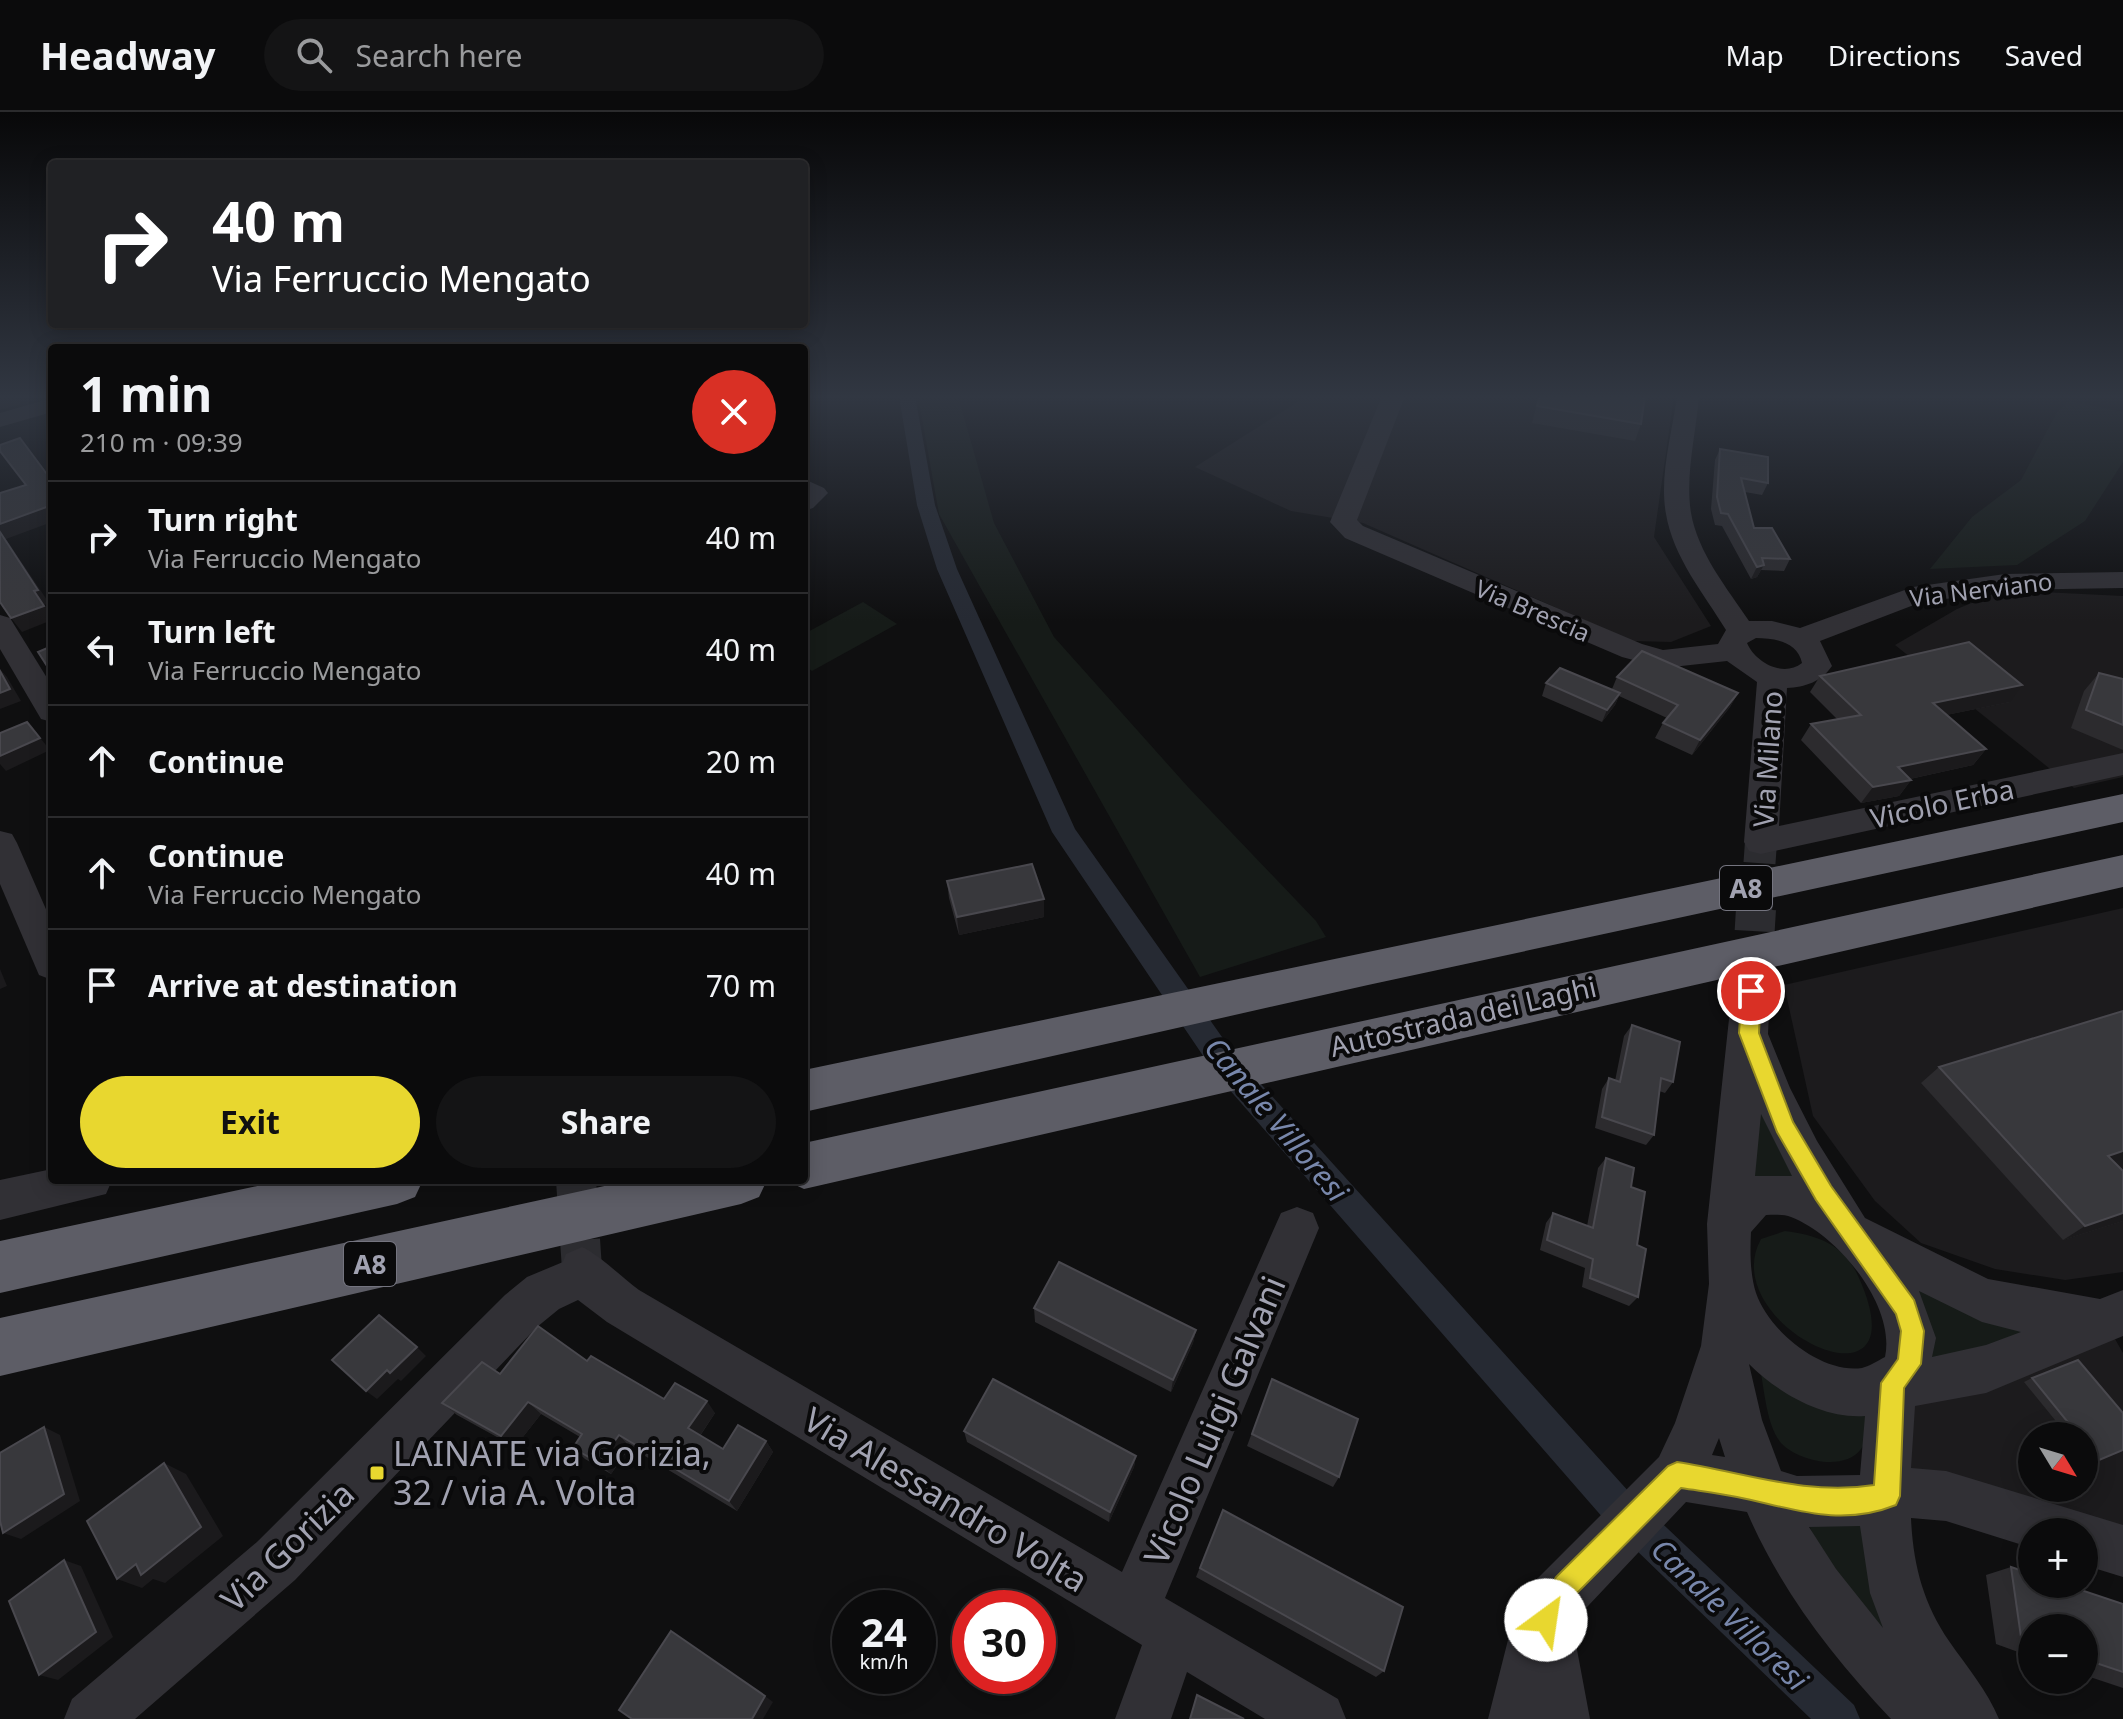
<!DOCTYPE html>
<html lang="en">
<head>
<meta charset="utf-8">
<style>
	body { margin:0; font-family:"Noto Sans",sans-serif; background:#141415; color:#f1f3f6; height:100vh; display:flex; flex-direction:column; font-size:30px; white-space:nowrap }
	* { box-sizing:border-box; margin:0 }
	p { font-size:26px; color:#9a9b9d }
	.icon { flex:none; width:44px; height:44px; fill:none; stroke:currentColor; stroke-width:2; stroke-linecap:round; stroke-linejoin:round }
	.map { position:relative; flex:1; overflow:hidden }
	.details { position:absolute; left:48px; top:232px; width:760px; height:840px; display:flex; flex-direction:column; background:#0b0b0c; border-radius:8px; box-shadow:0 4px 20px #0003,0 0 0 2px #2b2b2d }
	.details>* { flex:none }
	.guide { position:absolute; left:48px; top:48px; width:760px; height:168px; border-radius:8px; box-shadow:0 4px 20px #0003,0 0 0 2px #2b2b2d; background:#202124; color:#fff; overflow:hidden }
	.needle { width:52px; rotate:128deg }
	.fabs { position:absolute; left:2018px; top:1310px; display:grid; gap:16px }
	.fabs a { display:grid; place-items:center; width:80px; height:80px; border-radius:50%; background:#0b0b0c; box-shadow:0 4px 20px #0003,0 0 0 2px #2b2b2d; font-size:40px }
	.speed { position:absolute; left:832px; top:1478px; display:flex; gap:16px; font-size:40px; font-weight:700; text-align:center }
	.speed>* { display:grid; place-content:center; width:104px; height:104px; border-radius:50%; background:#0b0b0c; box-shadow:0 4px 20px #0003,0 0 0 2px #2b2b2d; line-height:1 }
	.speed small { font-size:20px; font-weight:400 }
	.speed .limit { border:12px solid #d22; background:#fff; color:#111 }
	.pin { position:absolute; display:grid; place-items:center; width:68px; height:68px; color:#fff; margin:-34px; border:4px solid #fff; border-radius:50%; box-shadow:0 2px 8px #0007 }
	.me { position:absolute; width:88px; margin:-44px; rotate:31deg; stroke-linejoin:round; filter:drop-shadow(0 0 6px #0008) }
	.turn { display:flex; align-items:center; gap:28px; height:168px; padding:0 32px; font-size:36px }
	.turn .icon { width:104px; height:104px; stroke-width:2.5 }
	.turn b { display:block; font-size:56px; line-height:68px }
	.round { display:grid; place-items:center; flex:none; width:84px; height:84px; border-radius:42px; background:#141415 }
	.headline { display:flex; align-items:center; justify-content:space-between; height:136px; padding:0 32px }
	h1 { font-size:48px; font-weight:700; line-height:60px }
	.primary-button { display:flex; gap:16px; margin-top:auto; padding:16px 32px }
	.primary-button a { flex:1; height:92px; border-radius:48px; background:#e8d72f; color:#111; font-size:32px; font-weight:700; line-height:92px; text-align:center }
	.primary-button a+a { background:#141415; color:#f1f3f6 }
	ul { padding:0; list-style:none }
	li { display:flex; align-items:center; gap:24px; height:112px; padding:0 32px; border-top:2px solid #2b2b2d }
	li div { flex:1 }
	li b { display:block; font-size:30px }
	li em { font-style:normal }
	header { display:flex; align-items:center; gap:48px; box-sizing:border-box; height:112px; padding:0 40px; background:#0b0b0c; border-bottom:2px solid #2b2b2d }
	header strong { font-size:38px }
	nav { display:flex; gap:44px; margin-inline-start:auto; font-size:28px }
	.search { width:560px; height:72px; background:#141415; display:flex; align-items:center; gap:20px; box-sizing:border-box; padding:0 28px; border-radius:44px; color:#9a9b9d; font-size:30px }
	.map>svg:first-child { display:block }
	.built { fill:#1c1b1d; fill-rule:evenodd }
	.green { fill:#161b18 }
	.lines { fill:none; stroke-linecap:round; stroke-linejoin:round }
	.canal { fill:#262a33; fill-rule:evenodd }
	.minor-tunnel-far1 { stroke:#2c2c30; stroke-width:32; stroke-dasharray:32 16; stroke-linecap:butt }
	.minor-tunnel { stroke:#2c2c30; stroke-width:40; stroke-dasharray:40 20; stroke-linecap:butt }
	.minor { fill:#313035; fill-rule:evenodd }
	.highway { fill:#5d5d66; fill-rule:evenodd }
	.wall { fill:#2c2b2e }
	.shaded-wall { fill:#1b1a1c }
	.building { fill:#38383c; stroke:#49484e; stroke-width:2 }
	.route { fill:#e8d72f; stroke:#978c1f; stroke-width:2 }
	.poi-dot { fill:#e8d72f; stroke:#0a0a0b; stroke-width:3 }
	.labels { text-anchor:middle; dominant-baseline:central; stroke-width:8; stroke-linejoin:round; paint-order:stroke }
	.far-street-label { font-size:24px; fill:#a1a2b1; stroke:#0a0a0b }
	.shield { fill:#0a0a0b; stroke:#74747f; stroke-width:2 }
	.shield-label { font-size:26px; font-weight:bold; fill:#a1a2b1 }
	.street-label { font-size:28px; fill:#a1a2b1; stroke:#0a0a0b }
	.water-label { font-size:30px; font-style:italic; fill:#7887ab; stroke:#0a0a0b }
	.near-street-label { font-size:34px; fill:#a1a2b1; stroke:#0a0a0b }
	.near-poi-label { font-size:34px; fill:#a1a2b1; stroke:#0a0a0b; text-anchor:start }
</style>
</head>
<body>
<header>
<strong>Headway</strong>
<div class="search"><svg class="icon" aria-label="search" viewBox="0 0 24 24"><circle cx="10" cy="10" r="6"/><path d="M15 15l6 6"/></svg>Search here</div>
<nav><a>Map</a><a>Directions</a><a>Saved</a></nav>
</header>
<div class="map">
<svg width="2123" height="1607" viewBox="0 0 2123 1607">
	<rect width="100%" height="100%" fill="#0f0f10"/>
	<!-- built -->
	<g class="built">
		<path d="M1307 284H1674L1654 425 1711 514 1671 530 1632 529 1363 411 1291 399 1195 355Z"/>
		<path d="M2003 478 2123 484V665L2074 676 1895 533 1957 497Z"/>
		<path d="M2123 796V1160L2065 1168 1995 1157 1921 1131 1875 1089 1813 1004 1784 873Z"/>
		<path d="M2107 1213 2123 1241V1428L1895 1364 1897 1282ZM2032 1324H2084V1376H2032Z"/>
	</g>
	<!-- green -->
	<g class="green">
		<path d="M918 284H958L994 411 1054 525 1188 675 1316 809 1326 825 1200 865 939 402Z"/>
		<path d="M2070 289 2123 300V350L2085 409 2017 453 1930 457 1972 405 2021 368 2057 300Z"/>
		<path d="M863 490 897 512 812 559 804 553V522Z"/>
		<path d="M1758 992 1808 1077 1751 1074Z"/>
		<path d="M1785 1119C1818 1123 1845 1133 1859 1166 1925 1313 1713 1214 1761 1127Z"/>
		<path d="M1909 1167 2036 1221 1930 1258Z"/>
		<path d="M1758 1246 1870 1301C1870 1313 1869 1327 1861 1337 1844 1360 1798 1349 1781 1331 1765 1312 1764 1270 1758 1246Z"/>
		<path d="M1806 1406 1870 1411 1919 1573 1819 1437Z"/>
	</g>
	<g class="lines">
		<!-- canal -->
		<path class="canal" d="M899 284H915L935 393 957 457 1075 717 1234 942 1630 1381 1854 1593 1860 1607H1811L1604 1407 1214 960 1052 720 937 457 917 393Z"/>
		<!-- minor-tunnel-far1 -->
		<path class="minor-tunnel-far1" d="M1756 799 1761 730"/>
		<!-- minor-tunnel -->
		<g class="minor-tunnel">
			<path d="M1751 879 1756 797"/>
			<path d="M576 1068 582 1157"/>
		</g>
		<!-- minor -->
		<g class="minor">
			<path d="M1382 284H1405L1357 408 1363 414 1642 532 1663 538 1718 532 1726 518C1704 482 1673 445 1666 402 1659 364 1672 322 1677 284H1699C1696 322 1685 363 1691 401 1698 441 1727 476 1749 509H1772L1800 516 1913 475 2005 462 2123 460V476L2005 478 1919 491 1820 529 1832 554C1821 570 1805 575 1787 576L1779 714 2123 641V663L1761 742 1749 739 1744 730 1757 570 1727 549 1663 556 1622 545 1345 426 1330 410ZM1756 526C1775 526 1798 530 1802 551 1783 566 1755 550 1747 531Z"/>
			<path d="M52 286V300L0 315V301Z"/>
			<path d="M804 367 824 376 828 381 813 396 804 399Z"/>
			<path d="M0 503 10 506 52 574V610L41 607 0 537Z"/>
			<path d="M0 719 12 722 17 731 52 811V868L39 863 0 772Z"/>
			<path d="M1751 864 1764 868 1770 879 1768 922 1790 976 1817 1029 1865 1106 1988 1167 2100 1187 2123 1178V1224L1986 1281 1915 1294 1911 1356 1946 1359 2123 1413V1465L2084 1453V1420H2032V1436L1946 1409 1911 1406C1913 1452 1923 1491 1949 1529 1967 1555 1987 1578 1999 1607H1891C1833 1545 1781 1479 1747 1400L1686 1390 1572 1511 1590 1607H1488L1509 1524 1537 1467 1659 1345 1675 1311 1701 1234 1709 1172 1707 1112 1732 879 1738 868ZM1761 1002 1792 1064H1755ZM1766 1103C1774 1103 1784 1102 1791 1105 1838 1123 1896 1194 1885 1245 1877 1249 1870 1254 1862 1256 1821 1262 1769 1219 1756 1181 1750 1162 1750 1140 1751 1120ZM1919 1179 1982 1210 2021 1220 1986 1233 1932 1245 1936 1226ZM1749 1252C1778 1281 1823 1307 1865 1304L1860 1363 1797 1364 1781 1359 1762 1308ZM1719 1326 1725 1345 1712 1343ZM1860 1414 1870 1481 1883 1516 1836 1457 1809 1415Z"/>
			<path d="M52 1057V1068H112L106 1082 0 1108V1068Z"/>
			<path d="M1297 1095 1313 1101 1319 1116 1165 1486 1338 1587 1346 1607H1265L1187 1560 1171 1607H1115L1142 1533 607 1210 578 1188 559 1197 537 1215 295 1468 135 1607H64L72 1587 257 1430 505 1183 527 1165 563 1150 566 1142 582 1135C600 1143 621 1165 639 1178L1122 1460 1281 1101Z"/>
		</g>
		<!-- highway -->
		<g class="highway">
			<path d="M2123 682V710L1368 873 804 1000V958Z"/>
			<path d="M2123 743V775L804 1077 785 1068H804V1031Z"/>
			<path d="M285 1068H423L415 1085 397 1092 0 1181V1129Z"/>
			<path d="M632 1068H767L759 1085 741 1092 0 1264V1206Z"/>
		</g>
	</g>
	<!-- wall -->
	<g class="wall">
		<path d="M1539 284H1645L1641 312 1635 329 1532 311Z"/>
		<path d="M1720 337 1768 371 1762 383 1745 380 1754 416 1790 447 1784 459 1761 458 1757 465 1751 467 1722 414 1715 413 1711 397 1715 348Z"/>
		<path d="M2099 561 2123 567V638L2071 616 2084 579Z"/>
		<path d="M1820 564 2010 590 1946 603 1986 637 1973 653 1910 667 1911 668 1899 684 1861 691 1801 628 1811 612 1837 607 1810 580Z"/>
		<path d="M1617 565 1738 581 1730 595 1692 643 1655 626 1663 611 1667 606 1619 584 1615 593 1602 610 1542 584 1546 571 1612 577Z"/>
		<path d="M947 769 1044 805 959 823 949 786Z"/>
		<path d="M1632 913 1673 970 1665 981 1659 979 1654 1023 1646 1033 1595 1016 1602 977 1609 966 1615 969 1624 924Z"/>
		<path d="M1939 955 2115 1050 2123 1059V1109L2063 1128 1921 971Z"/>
		<path d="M1606 1046 1631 1075 1637 1133 1638 1185 1629 1194 1582 1175 1585 1156 1540 1138 1546 1111 1553 1101 1587 1114 1598 1056Z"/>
		<path d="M1034 1196 1196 1218 1193 1231 1171 1280 1035 1210Z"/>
		<path d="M587 1249 664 1287 715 1301 700 1324 723 1337 766 1329 773 1340 737 1399 630 1335 611 1362 585 1347 573 1336 580 1325 541 1302 515 1335 457 1303 442 1291 500 1262Z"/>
		<path d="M2032 1266 2123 1338 2090 1351 2084 1344V1324H2068L2024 1270Z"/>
		<path d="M1272 1267 1339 1365 1333 1375 1247 1334Z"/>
		<path d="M964 1319 1136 1344 1134 1355 1109 1410 967 1330Z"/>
		<path d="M1223 1398 1384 1559 1376 1565 1196 1465Z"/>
		<path d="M2011 1455 2123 1492V1576L2084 1563V1516H2032V1545L1996 1532 1986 1463Z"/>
	</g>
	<!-- shaded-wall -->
	<g class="shaded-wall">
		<path d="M0 284H16L21 292 0 298Z"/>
		<path d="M52 393V410L6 427 49 491 44 493 52 504V508L22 520 11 506 34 479 0 420V412Z"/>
		<path d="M1764 453 1757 465 1751 467 1757 455Z"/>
		<path d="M0 557 7 565 21 589 0 597Z"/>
		<path d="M2022 573 2010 590 1922 608 1933 591Z"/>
		<path d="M1620 581 1615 593 1602 610 1607 598Z"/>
		<path d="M1738 581 1730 595 1692 643 1700 628Z"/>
		<path d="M27 610 50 638 6 659 0 652V644Z"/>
		<path d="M1986 637 1973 653 1887 672 1898 655Z"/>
		<path d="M1911 668 1899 684 1861 691 1873 675Z"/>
		<path d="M1044 787V805L959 823 957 805Z"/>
		<path d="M0 857 7 874 0 877Z"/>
		<path d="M2123 1039V1047L2087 1059 2108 1044Z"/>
		<path d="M2123 1101V1109L2063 1128 2085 1114Z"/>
		<path d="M1196 1218 1193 1231 1171 1280 1173 1268Z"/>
		<path d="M417 1235 426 1244 401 1269 398 1267 377 1287 366 1279 387 1258Z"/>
		<path d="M707 1289 715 1301 697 1328 688 1316Z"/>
		<path d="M528 1290 541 1302 515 1335 501 1324Z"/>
		<path d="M44 1315 60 1323 80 1389 21 1427 3 1421Z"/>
		<path d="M619 1323 630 1335 611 1362 599 1351Z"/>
		<path d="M766 1329 773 1340 737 1399 729 1389Z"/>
		<path d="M1136 1344 1134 1355 1109 1410 1110 1400Z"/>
		<path d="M164 1351 186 1362 223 1424 165 1471 153 1467 142 1476 117 1467Z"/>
		<path d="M64 1448 81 1454 113 1525 58 1568 39 1563Z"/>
		<path d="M765 1584 773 1590 763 1607H752Z"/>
	</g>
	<!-- building -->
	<g class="building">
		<path d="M1540 284H1645L1641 312 1537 294Z"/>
		<path d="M20 326 52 369V393L0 412V381L26 373 0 339V333Z"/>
		<path d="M1720 337 1768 345V371L1741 366 1754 416H1772L1790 447 1762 446 1764 453 1757 455 1728 402 1721 401 1717 385Z"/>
		<path d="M0 420 38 478 34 479 44 494 11 506 0 490Z"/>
		<path d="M1969 530 2022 573 1933 591 1986 637 1898 655 1911 668 1873 675 1811 612 1861 603 1820 564Z"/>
		<path d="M52 534V556L49 557 38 540Z"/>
		<path d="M1642 539 1738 581 1700 628 1663 611 1678 593 1617 565Z"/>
		<path d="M1560 556 1620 581 1607 598 1546 571Z"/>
		<path d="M0 559 10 577 0 581Z"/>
		<path d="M2099 561 2123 567V613L2086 598Z"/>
		<path d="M27 610 40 626 0 644V621Z"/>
		<path d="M1032 752 1044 787 957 805 947 769Z"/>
		<path d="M2123 899V1039L2108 1044 2123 1059V1101L2085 1114 1939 955Z"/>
		<path d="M1632 913 1680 930 1673 970 1661 966 1654 1023 1602 1005 1609 966 1620 970Z"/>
		<path d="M1606 1046 1634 1056 1631 1075 1645 1080 1637 1133 1646 1137 1638 1185 1590 1166 1593 1147 1547 1128 1553 1101 1593 1116Z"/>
		<path d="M1059 1150 1196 1218 1173 1268 1034 1196Z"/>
		<path d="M379 1203 417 1235 390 1261 387 1258 366 1279 332 1248Z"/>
		<path d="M538 1214 587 1249 591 1244 664 1287 675 1271 707 1289 688 1316 723 1337 738 1313 766 1329 729 1389 619 1323 599 1351 573 1336 582 1322 528 1290 501 1324 442 1291 482 1250 500 1262Z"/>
		<path d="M2078 1248 2123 1301V1338L2099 1348 2084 1330V1324H2079L2032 1266Z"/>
		<path d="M993 1267 1136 1344 1110 1400 964 1319Z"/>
		<path d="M1272 1267 1358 1307 1339 1365 1252 1322Z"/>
		<path d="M44 1315 64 1382 3 1421 0 1409V1341Z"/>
		<path d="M164 1351 201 1415 141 1463 136 1452 117 1467 87 1409Z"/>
		<path d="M1223 1398 1403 1495 1384 1559 1200 1456Z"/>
		<path d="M64 1448 96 1520 39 1563 9 1489Z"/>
		<path d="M2011 1455 2032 1462V1472H2063L2123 1492V1560L2084 1547V1516H2032V1529L2021 1525Z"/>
		<path d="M671 1519 765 1584 752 1607H632L619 1598Z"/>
		<path d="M1197 1583 1244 1607H1190Z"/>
	</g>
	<!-- sky -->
	<linearGradient id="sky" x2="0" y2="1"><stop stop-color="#080809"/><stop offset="0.56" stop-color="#313742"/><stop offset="1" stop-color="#313742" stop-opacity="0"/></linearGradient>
	<rect width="2123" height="509" fill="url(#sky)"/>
	<!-- route -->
	<path class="route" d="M1751 871 1761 879 1759 921 1793 1010 1831 1074 1914 1188 1924 1219 1921 1252 1904 1276 1900 1384 1896 1393C1839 1416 1792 1396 1737 1385 1719 1381 1700 1379 1681 1376L1575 1483 1555 1517 1546 1521 1536 1517 1532 1508 1556 1465 1668 1354 1677 1350C1744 1360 1806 1384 1874 1373L1881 1271 1898 1247 1901 1219 1896 1202 1816 1088 1777 1020 1739 921 1742 879Z"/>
	<!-- markers -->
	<rect class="poi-dot" x="369" y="1353" width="16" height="16" rx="4"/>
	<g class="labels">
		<!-- far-street labels -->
		<g class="far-street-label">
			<text transform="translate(1981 477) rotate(-7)">Via Nerviano</text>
			<text transform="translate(1533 498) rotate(23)">Via Brescia</text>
		</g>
		<!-- shield labels -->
		<g class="shield">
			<rect x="1720" y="754" width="52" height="44" rx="6"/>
			<rect x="344" y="1130" width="52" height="44" rx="6"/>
		</g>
		<g class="shield-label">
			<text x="1746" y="776">A8</text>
			<text x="370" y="1152">A8</text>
		</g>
		<!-- street labels -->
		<g class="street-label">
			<text transform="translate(1767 647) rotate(-86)">Via Milano</text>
			<text transform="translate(1942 691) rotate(-12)">Vicolo Erba</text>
			<text transform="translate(1463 904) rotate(-13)">Autostrada dei Laghi</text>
		</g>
		<!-- water labels -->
		<g class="water-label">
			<text transform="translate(1277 1007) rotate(50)">Canale Villoresi</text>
			<text transform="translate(1730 1502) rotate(44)">Canale Villoresi</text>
		</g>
		<!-- near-street labels -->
		<g class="near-street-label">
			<text transform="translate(1214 1308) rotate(-67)">Vicolo Luigi Galvani</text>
			<text transform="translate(946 1387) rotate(31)">Via Alessandro Volta</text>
			<text transform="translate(287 1434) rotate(-44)">Via Gorizia</text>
		</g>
		<!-- near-poi labels -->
		<g class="near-poi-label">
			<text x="393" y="1341">LAINATE via Gorizia,<tspan x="393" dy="39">32 / via A. Volta</tspan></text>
		</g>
	</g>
</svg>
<div class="fabs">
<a><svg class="needle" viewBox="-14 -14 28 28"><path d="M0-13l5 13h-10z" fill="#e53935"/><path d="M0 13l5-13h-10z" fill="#9a9b9d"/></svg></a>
<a>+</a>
<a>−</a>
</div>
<div class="speed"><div>24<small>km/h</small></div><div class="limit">30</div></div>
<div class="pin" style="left:1751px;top:879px;background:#d93025"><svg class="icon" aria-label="arrive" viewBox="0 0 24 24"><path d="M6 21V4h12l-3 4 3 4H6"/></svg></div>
<svg class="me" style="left:1546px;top:1508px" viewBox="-20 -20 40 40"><circle r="19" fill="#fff"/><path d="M0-13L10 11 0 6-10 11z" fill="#e8d72f"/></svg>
<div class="guide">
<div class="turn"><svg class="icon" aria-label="right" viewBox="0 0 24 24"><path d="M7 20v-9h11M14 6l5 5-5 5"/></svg><div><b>40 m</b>Via Ferruccio Mengato</div></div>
</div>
<section class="details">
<div class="headline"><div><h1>1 min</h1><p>210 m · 09:39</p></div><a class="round" style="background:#d93025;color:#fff"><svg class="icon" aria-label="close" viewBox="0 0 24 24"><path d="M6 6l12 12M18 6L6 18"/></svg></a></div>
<ul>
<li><svg class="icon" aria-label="right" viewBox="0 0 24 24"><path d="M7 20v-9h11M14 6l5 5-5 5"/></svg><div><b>Turn right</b><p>Via Ferruccio Mengato</p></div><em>40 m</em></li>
<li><svg class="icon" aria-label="left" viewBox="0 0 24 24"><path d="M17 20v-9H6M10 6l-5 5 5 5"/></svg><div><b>Turn left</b><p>Via Ferruccio Mengato</p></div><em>40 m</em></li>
<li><svg class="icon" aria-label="ahead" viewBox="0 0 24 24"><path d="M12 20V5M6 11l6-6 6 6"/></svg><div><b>Continue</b></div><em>20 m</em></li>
<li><svg class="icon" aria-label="ahead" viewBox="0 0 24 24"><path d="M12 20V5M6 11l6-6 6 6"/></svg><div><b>Continue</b><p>Via Ferruccio Mengato</p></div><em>40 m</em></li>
<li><svg class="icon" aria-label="arrive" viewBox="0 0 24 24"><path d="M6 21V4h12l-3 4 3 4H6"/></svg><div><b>Arrive at destination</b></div><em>70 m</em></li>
</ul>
<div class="primary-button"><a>Exit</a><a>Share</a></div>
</section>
</div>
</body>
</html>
